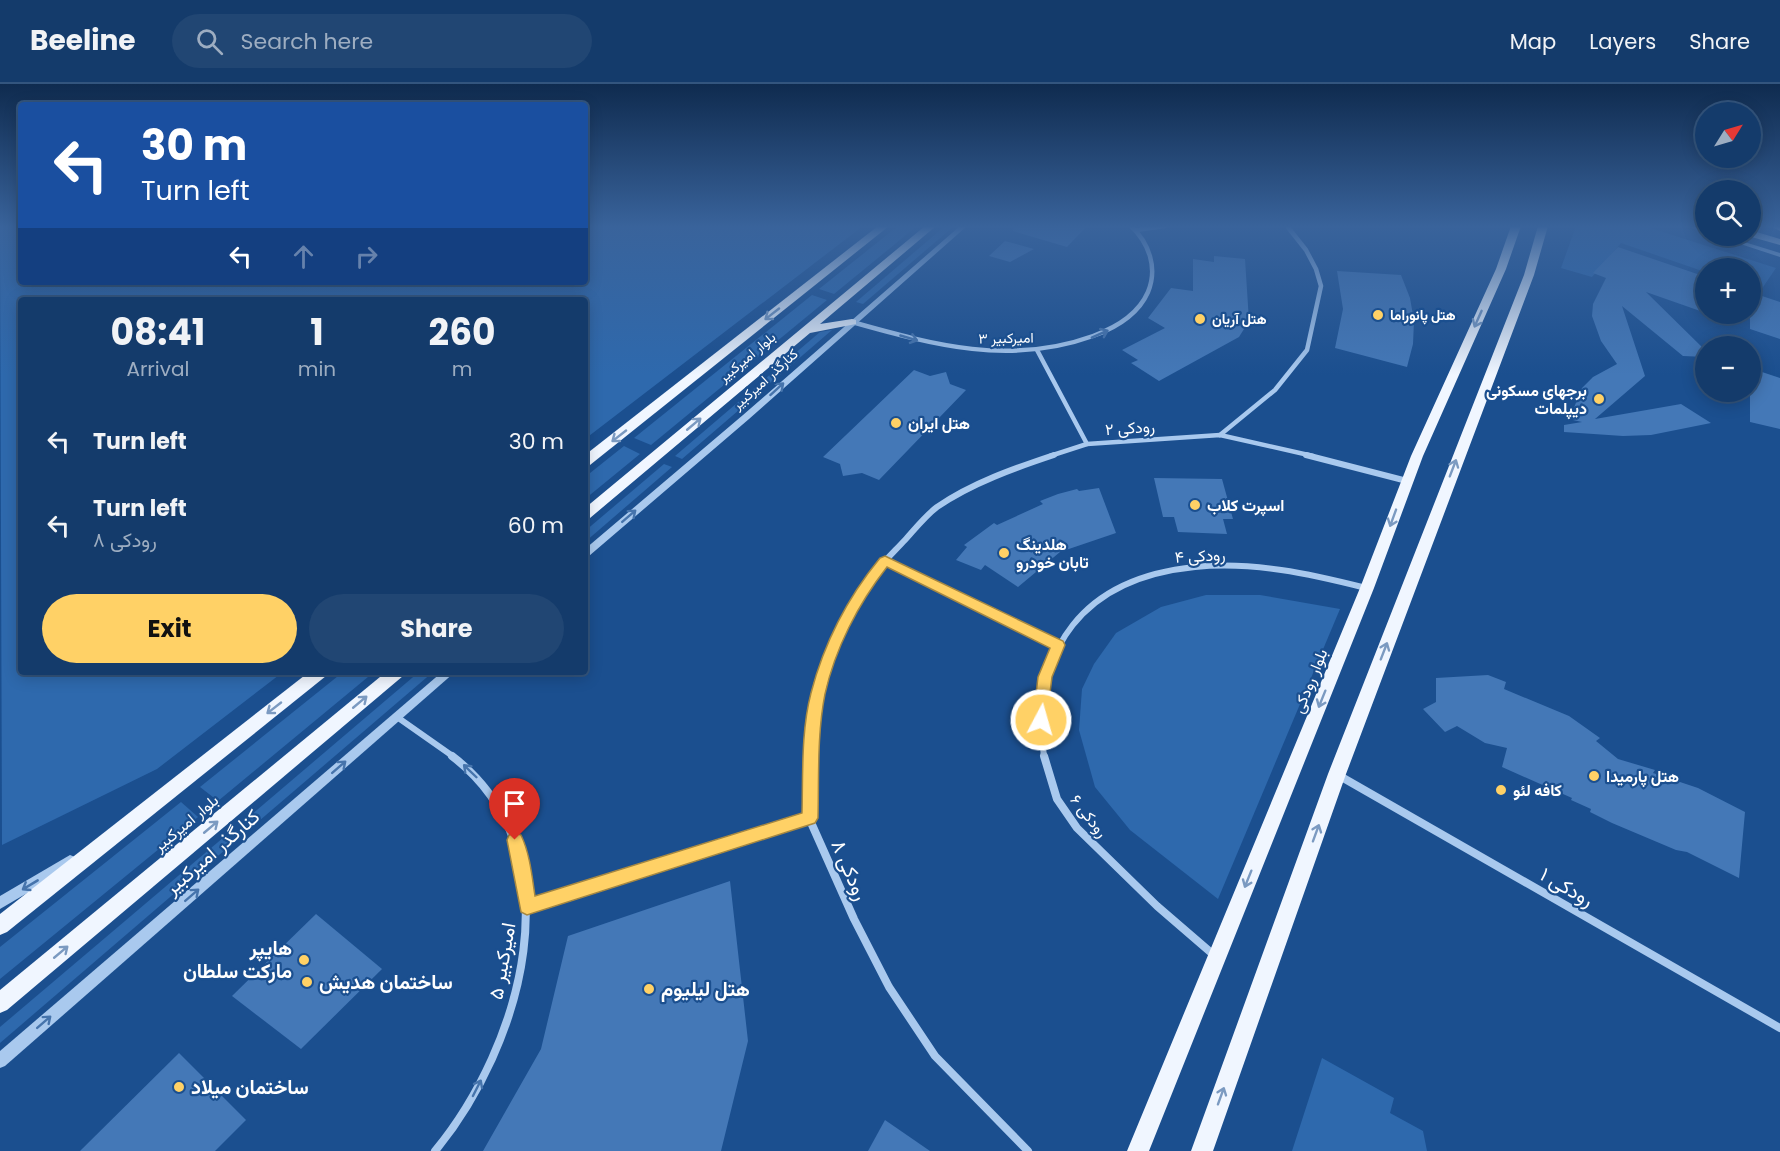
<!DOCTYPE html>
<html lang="en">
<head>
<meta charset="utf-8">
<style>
	body { margin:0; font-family:Poppins,Vazirmatn,sans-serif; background:#214673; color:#f1f3f6; height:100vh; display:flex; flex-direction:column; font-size:22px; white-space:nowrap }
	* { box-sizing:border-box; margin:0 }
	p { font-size:20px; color:#9dadc1 }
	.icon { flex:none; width:33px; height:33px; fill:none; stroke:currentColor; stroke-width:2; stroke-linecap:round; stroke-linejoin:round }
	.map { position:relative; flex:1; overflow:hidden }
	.details { position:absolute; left:18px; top:213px; width:570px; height:378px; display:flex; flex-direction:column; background:#143b6b; border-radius:6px; box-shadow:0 3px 15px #0003,0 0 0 2px #33557e }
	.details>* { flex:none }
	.guide { position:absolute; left:18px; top:18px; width:570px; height:183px; border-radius:6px; box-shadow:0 3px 15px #0003,0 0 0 2px #33557e; background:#1a4fa0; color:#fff; overflow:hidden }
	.needle { width:39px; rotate:53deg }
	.tools { position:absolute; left:1695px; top:18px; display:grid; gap:12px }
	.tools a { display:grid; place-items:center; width:66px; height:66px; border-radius:50%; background:#143b6b; box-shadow:0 3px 15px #0003,0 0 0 2px #33557e; font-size:30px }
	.pin { position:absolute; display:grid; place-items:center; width:51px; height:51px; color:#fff; margin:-62px -26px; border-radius:50% 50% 50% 0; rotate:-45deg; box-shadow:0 0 6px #0007 }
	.pin .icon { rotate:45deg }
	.me { position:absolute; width:66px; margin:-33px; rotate:6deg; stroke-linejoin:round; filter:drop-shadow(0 0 4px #0008) }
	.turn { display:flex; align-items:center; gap:21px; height:126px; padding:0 24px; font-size:27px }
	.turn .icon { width:78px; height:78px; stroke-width:2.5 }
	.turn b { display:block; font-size:42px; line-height:51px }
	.lanes { display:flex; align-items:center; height:57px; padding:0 24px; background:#0003; justify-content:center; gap:30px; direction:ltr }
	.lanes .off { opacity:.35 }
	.eta { display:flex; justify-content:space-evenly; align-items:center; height:102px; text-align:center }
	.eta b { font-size:36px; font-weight:700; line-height:42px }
	.action { display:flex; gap:12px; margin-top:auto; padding:12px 24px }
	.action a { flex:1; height:69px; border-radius:36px; background:#ffd166; color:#111; font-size:24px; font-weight:700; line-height:69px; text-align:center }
	.action a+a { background:#214673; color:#f1f3f6 }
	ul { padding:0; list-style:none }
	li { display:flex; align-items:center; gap:18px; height:84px; padding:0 24px }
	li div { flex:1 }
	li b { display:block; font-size:22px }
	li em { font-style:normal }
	header { display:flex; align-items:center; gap:36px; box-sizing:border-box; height:84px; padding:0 30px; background:#143b6b; border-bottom:2px solid #33557e }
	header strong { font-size:28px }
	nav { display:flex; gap:33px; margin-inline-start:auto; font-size:21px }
	.search { width:420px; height:54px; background:#214673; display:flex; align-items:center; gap:15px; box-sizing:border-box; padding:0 21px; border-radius:33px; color:#9dadc1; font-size:22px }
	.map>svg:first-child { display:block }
	.green { fill:#2e69ad }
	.building { fill:#4478b7 }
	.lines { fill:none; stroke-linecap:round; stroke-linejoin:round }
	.minor-far2 { stroke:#a9c9ee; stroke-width:4.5 }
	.minor-far1 { stroke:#a9c9ee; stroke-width:6 }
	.minor { stroke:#a9c9ee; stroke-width:8 }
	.tertiary { fill:#a9c9ee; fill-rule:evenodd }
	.primary { fill:#f0f6ff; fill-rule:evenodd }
	.oneway { stroke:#7b9ac1 }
	.oneway2 { stroke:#4674ac }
	.route { fill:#ffd166; stroke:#a68842; stroke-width:1.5 }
	.poi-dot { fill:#ffd166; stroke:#1b4f8f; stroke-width:2 }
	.labels { text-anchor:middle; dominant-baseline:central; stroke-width:4.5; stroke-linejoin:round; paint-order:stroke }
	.far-poi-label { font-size:14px; font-weight:bold; fill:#fff; stroke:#1b4f8f; text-anchor:start }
	.far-street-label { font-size:14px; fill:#fff; stroke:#1b4f8f }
	.poi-label { font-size:16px; font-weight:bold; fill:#fff; stroke:#1b4f8f; text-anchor:start }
	.street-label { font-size:16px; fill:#fff; stroke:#1b4f8f }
	.near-street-label { font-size:20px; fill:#fff; stroke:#1b4f8f }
	.near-poi-label { font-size:20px; font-weight:bold; fill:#fff; stroke:#1b4f8f; text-anchor:start }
</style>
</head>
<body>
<header>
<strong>Beeline</strong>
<div class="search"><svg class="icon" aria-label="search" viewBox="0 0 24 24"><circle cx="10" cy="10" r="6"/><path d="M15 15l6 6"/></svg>Search here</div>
<nav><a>Map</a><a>Layers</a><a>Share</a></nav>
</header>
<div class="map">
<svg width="1780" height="1067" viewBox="0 0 1780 1067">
	<rect width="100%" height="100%" fill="#1b4f8f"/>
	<!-- green -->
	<g class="green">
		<path d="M0 142H21V198H585V142H863L585 355V216H21V588H283L157 685 2 761Z"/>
		<path d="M898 142H917L834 210 819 205Z"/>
		<path d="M945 142H954L863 220 856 218Z"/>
		<path d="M1576 142H1644L1776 184 1761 206 1751 203 1750 184H1706L1705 188 1621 159 1592 193 1561 184Z"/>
		<path d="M812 211 827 216 651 361 634 354Z"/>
		<path d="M832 246 682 375 675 372 820 248Z"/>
		<path d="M624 362 640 370 585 415V393Z"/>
		<path d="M664 380 672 383 585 458V447Z"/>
		<path d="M1206 511H1260L1340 525 1218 815 1130 746 1095 703 1079 646 1082 605 1094 580 1116 549 1161 523Z"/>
		<path d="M343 588H374L218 717 200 703Z"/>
		<path d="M419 588H433L252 743 244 737Z"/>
		<path d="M181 718 198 733 0 895V863Z"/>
		<path d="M224 753 233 759 0 959V943Z"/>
		<path d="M1322 974 1394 1014 1390 1029 1423 1047 1427 1067H1292Z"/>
	</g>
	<!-- building -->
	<g class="building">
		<path d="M1014 142H1087L1067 163 1013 147Z"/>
		<path d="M1005 157 1034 165 1010 178 989 172Z"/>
		<path d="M1618 163 1706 193V229L1646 208 1706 267V273L1683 272 1622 222 1645 292 1595 335 1681 320 1711 339 1651 351 1623 352 1564 348V341L1582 338 1573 336V326L1582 304 1593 293 1617 280 1601 257 1592 232 1593 220 1606 194 1593 189Z"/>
		<path d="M1214 172 1245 175 1249 237 1239 253 1159 297 1131 279 1138 276 1122 266 1165 244 1148 234 1171 204 1193 207V175L1214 178Z"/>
		<path d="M1337 187 1401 191 1410 214 1414 237 1413 260 1407 283 1335 264 1343 225Z"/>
		<path d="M1750 208 1780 218V255L1750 245Z"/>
		<path d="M1750 284 1780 294V345L1750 338Z"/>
		<path d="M914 286 930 292 946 288 950 300 966 306 879 396 862 389 843 392 840 380 823 373Z"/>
		<path d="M1154 394 1222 395 1233 435H1223L1227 450 1178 448 1174 433H1163Z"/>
		<path d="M1099 404 1116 449 1060 468 1018 503 985 481 981 486 956 476 967 463 964 461 994 439 997 441 1043 420 1040 417 1058 410 1077 405 1079 407Z"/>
		<path d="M1488 591 1506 598 1504 605 1569 632 1600 654 1596 657 1618 675 1655 686 1653 689 1698 704 1745 728 1739 794 1687 768 1676 766 1612 739 1590 728 1591 725 1571 716 1572 714 1502 683 1507 664 1485 659 1457 642 1445 648 1423 625 1436 618V594Z"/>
		<path d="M730 797 748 957 721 1067H483L541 965 568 852Z"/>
		<path d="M316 830 382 885 301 965 232 912Z"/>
		<path d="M179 969 246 1036 215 1067H80Z"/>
		<path d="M885 1036 930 1067H868Z"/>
	</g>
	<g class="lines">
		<!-- minor-far2 -->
		<g class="minor-far2">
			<path d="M1136 146 1165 142"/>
			<path d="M852 238C934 261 1010 282 1093 252 1115 244 1138 231 1148 208 1158 184 1149 159 1131 142"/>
			<path d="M1037 266 1087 360"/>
			<path d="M1220 351 1275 306 1307 266 1321 202 1316 185 1306 166 1287 142"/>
			<path d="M1050 372 1087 360 1220 351 1313 372"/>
		</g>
		<!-- minor-far1 -->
		<g class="minor-far1">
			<path d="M1306 371 1407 397"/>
			<path d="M885 477 1058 561"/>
			<path d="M397 633 454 673"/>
			<path d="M811 673C814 617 830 556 860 508 872 489 890 472 905 456 915 445 925 432 937 423 972 399 1015 384 1054 371"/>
			<path d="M1044 673C1030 564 1084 494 1195 483 1252 477 1311 490 1366 504"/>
		</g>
		<!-- minor -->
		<g class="minor">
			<path d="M811 672 809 734 854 835 889 903 935 972 1028 1067"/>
			<path d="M1044 672 1057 715 1077 744 1157 822 1215 872"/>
			<path d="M1338 691 1780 944"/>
			<path d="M527 823 809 734"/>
			<path d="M435 1067C521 963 579 769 452 672"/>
		</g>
		<!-- tertiary -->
		<g class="tertiary">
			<path d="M960 142H967L749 335 589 472 585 474V465L743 331Z"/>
			<path d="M1686 142H1696L1706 145V149Z"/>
			<path d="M1716 152H1725L1780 169V173Z"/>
			<path d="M442 588H455L5 982 0 984V967Z"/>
			<path d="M70 771 75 773 76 777 75 781 0 825V812Z"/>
		</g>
		<!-- primary -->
		<g class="primary">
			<path d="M878 142H889L590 381 585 382V371Z"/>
			<path d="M925 142H936L820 240 852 235 856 236V240L810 249 590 434 585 436V424Z"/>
			<path d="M1511 142H1521L1506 185 1423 372 1374 504 1149 1067H1127L1360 504 1411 372 1496 185Z"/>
			<path d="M1538 142H1548L1534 191 1346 690 1213 1067H1191L1328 690 1524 191Z"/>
			<path d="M1770 142H1780V147Z"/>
			<path d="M1750 146 1780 155V161L1748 152H1750Z"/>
			<path d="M309 588H328L326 592 7 848 0 851V830Z"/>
			<path d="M386 588H405L403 592 7 926 0 929V906Z"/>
		</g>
	</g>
	<!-- one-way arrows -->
	<defs><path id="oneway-shaft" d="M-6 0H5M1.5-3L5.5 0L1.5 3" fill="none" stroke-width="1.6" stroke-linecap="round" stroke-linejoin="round" transform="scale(1.5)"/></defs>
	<g class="oneway">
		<use href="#oneway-shaft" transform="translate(772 230) rotate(142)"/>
		<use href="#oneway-shaft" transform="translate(1478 235) rotate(114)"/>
		<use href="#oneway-shaft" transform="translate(694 340) rotate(-40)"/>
		<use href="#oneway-shaft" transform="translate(619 352) rotate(142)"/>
		<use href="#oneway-shaft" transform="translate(1453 384) rotate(-69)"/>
		<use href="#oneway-shaft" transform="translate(1393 434) rotate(110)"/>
		<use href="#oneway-shaft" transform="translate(1384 567) rotate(-69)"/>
		<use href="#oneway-shaft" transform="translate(1322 615) rotate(112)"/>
		<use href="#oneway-shaft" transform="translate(360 618) rotate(-40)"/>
		<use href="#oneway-shaft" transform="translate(274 624) rotate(142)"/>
		<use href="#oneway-shaft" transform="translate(211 743) rotate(-40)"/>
		<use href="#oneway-shaft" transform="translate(1316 749) rotate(-70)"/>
		<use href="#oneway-shaft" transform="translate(1248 795) rotate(112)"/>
		<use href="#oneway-shaft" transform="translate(61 868) rotate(-40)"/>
		<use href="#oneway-shaft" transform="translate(1221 1012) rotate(-70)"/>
	</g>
	<g class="oneway2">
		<use href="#oneway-shaft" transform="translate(1100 250) rotate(-24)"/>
		<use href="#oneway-shaft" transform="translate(909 254) rotate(16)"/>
		<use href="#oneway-shaft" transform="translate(777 305) rotate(-42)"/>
		<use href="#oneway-shaft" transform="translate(629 432) rotate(-41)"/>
		<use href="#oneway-shaft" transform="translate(339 683) rotate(-41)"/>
		<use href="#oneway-shaft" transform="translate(470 687) rotate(-136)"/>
		<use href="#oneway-shaft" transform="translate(30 801) rotate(149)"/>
		<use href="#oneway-shaft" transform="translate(192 811) rotate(-41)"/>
		<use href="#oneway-shaft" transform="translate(44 938) rotate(-41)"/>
		<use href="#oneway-shaft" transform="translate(477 1004) rotate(-63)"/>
	</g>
	<!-- sky -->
	<linearGradient id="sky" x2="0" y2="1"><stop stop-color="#0f2b4f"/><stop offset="0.49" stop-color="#39639b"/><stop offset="1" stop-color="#39639b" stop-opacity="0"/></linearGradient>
	<rect width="1780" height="291" fill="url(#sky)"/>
	<!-- route -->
	<path class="route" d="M885 472 1063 557 1065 561 1052 593 1046 641H1036L1033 636 1038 593 1050 564 887 483C858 520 835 565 825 610 817 650 819 693 818 734L815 739 527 831 521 828 507 756 509 751 515 749 521 751C530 770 532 792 535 812L802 729C803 690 801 647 811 609 824 559 848 513 880 474Z"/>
	<!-- markers -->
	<g class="poi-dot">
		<circle cx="1378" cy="231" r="6"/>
		<circle cx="1200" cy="235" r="6"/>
		<circle cx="1599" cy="315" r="6"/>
		<circle cx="896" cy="339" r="6"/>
		<circle cx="1195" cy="421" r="6"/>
		<circle cx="1004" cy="469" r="6"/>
		<circle cx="1594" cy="692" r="6"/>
		<circle cx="1501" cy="706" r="6"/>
		<circle cx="304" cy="876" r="6"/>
		<circle cx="307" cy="898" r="6"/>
		<circle cx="649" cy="905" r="6"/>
		<circle cx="179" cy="1003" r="6"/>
	</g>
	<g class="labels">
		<!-- far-poi labels -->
		<g class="far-poi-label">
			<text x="1390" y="231">هتل پانوراما</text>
			<text x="1212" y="235">هتل آریان</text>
		</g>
		<!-- far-street labels -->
		<g class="far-street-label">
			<text transform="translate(1006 254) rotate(-1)">امیرکبیر ۳</text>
			<text transform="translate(747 273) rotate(-40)">بلوار امیرکبیر</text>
			<text transform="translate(765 295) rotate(-42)">کنارگذر امیرکبیر</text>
		</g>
		<!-- poi labels -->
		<g class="poi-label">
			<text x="1587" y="306" text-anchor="end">برجهای مسکونی<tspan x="1587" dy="18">دیپلمات</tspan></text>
			<text x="908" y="339">هتل ایران</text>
			<text x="1207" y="421">اسپرت کلاب</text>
			<text x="1016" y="460">هلدینگ<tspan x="1016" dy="18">تابان خودرو</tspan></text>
			<text x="1606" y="692">هتل پارمیدا</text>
			<text x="1513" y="706">کافه لئو</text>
		</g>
		<!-- street labels -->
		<g class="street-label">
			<text transform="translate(1130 344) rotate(-4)">رودکی ۲</text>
			<text transform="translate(1200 472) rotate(-3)">رودکی ۴</text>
			<text transform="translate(1310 597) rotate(-68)">بلوار رودکی</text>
			<text transform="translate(1089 732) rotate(52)">رودکی ۶</text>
			<text transform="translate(186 739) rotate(-40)">بلوار امیرکبیر</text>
		</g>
		<!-- near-street labels -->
		<g class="near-street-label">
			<text transform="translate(212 768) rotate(-41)">کنارگذر امیرکبیر</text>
			<text transform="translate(850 786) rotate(67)">رودکی ۸</text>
			<text transform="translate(1567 803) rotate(30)">رودکی ۱</text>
			<text transform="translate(502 877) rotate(-80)">امیرکبیر ۵</text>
		</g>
		<!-- near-poi labels -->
		<g class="near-poi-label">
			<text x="292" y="864" text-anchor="end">هایپر<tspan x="292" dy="23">مارکت سلطان</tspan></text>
			<text x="319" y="898">ساختمان هدیش</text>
			<text x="661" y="905">هتل لیلیوم</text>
			<text x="191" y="1003">ساختمان میلاد</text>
		</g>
	</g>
</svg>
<div class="tools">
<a><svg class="needle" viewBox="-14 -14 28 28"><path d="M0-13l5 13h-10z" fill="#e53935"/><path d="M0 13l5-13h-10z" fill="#9dadc1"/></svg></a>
<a><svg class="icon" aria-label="search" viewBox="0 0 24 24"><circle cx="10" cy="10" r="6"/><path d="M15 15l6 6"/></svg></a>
<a>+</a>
<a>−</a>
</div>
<div class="pin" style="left:515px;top:756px;background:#d93025"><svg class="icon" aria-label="arrive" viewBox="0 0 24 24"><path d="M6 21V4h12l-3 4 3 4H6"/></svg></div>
<svg class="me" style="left:1041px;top:636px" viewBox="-20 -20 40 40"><circle r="17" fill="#ffd166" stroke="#fff" stroke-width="3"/><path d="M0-11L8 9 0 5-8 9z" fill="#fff"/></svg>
<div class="guide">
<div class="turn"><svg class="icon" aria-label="left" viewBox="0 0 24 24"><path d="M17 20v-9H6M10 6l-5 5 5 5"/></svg><div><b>30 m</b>Turn left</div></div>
<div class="lanes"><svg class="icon" aria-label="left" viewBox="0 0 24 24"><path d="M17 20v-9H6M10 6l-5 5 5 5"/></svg><svg class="icon off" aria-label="ahead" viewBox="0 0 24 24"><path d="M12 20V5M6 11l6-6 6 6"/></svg><svg class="icon off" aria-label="right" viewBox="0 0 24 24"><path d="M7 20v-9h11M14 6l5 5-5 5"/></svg></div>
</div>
<section class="details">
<div class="eta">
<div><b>08:41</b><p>Arrival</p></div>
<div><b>1</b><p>min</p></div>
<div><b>260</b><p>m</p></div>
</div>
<ul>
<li><svg class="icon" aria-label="left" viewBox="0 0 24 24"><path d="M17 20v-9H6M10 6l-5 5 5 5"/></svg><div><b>Turn left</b></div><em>30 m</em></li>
<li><svg class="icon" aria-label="left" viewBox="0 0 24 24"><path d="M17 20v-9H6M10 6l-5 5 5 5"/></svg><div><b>Turn left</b><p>رودکی ۸</p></div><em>60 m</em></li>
</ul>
<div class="action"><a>Exit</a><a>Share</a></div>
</section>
</div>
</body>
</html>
